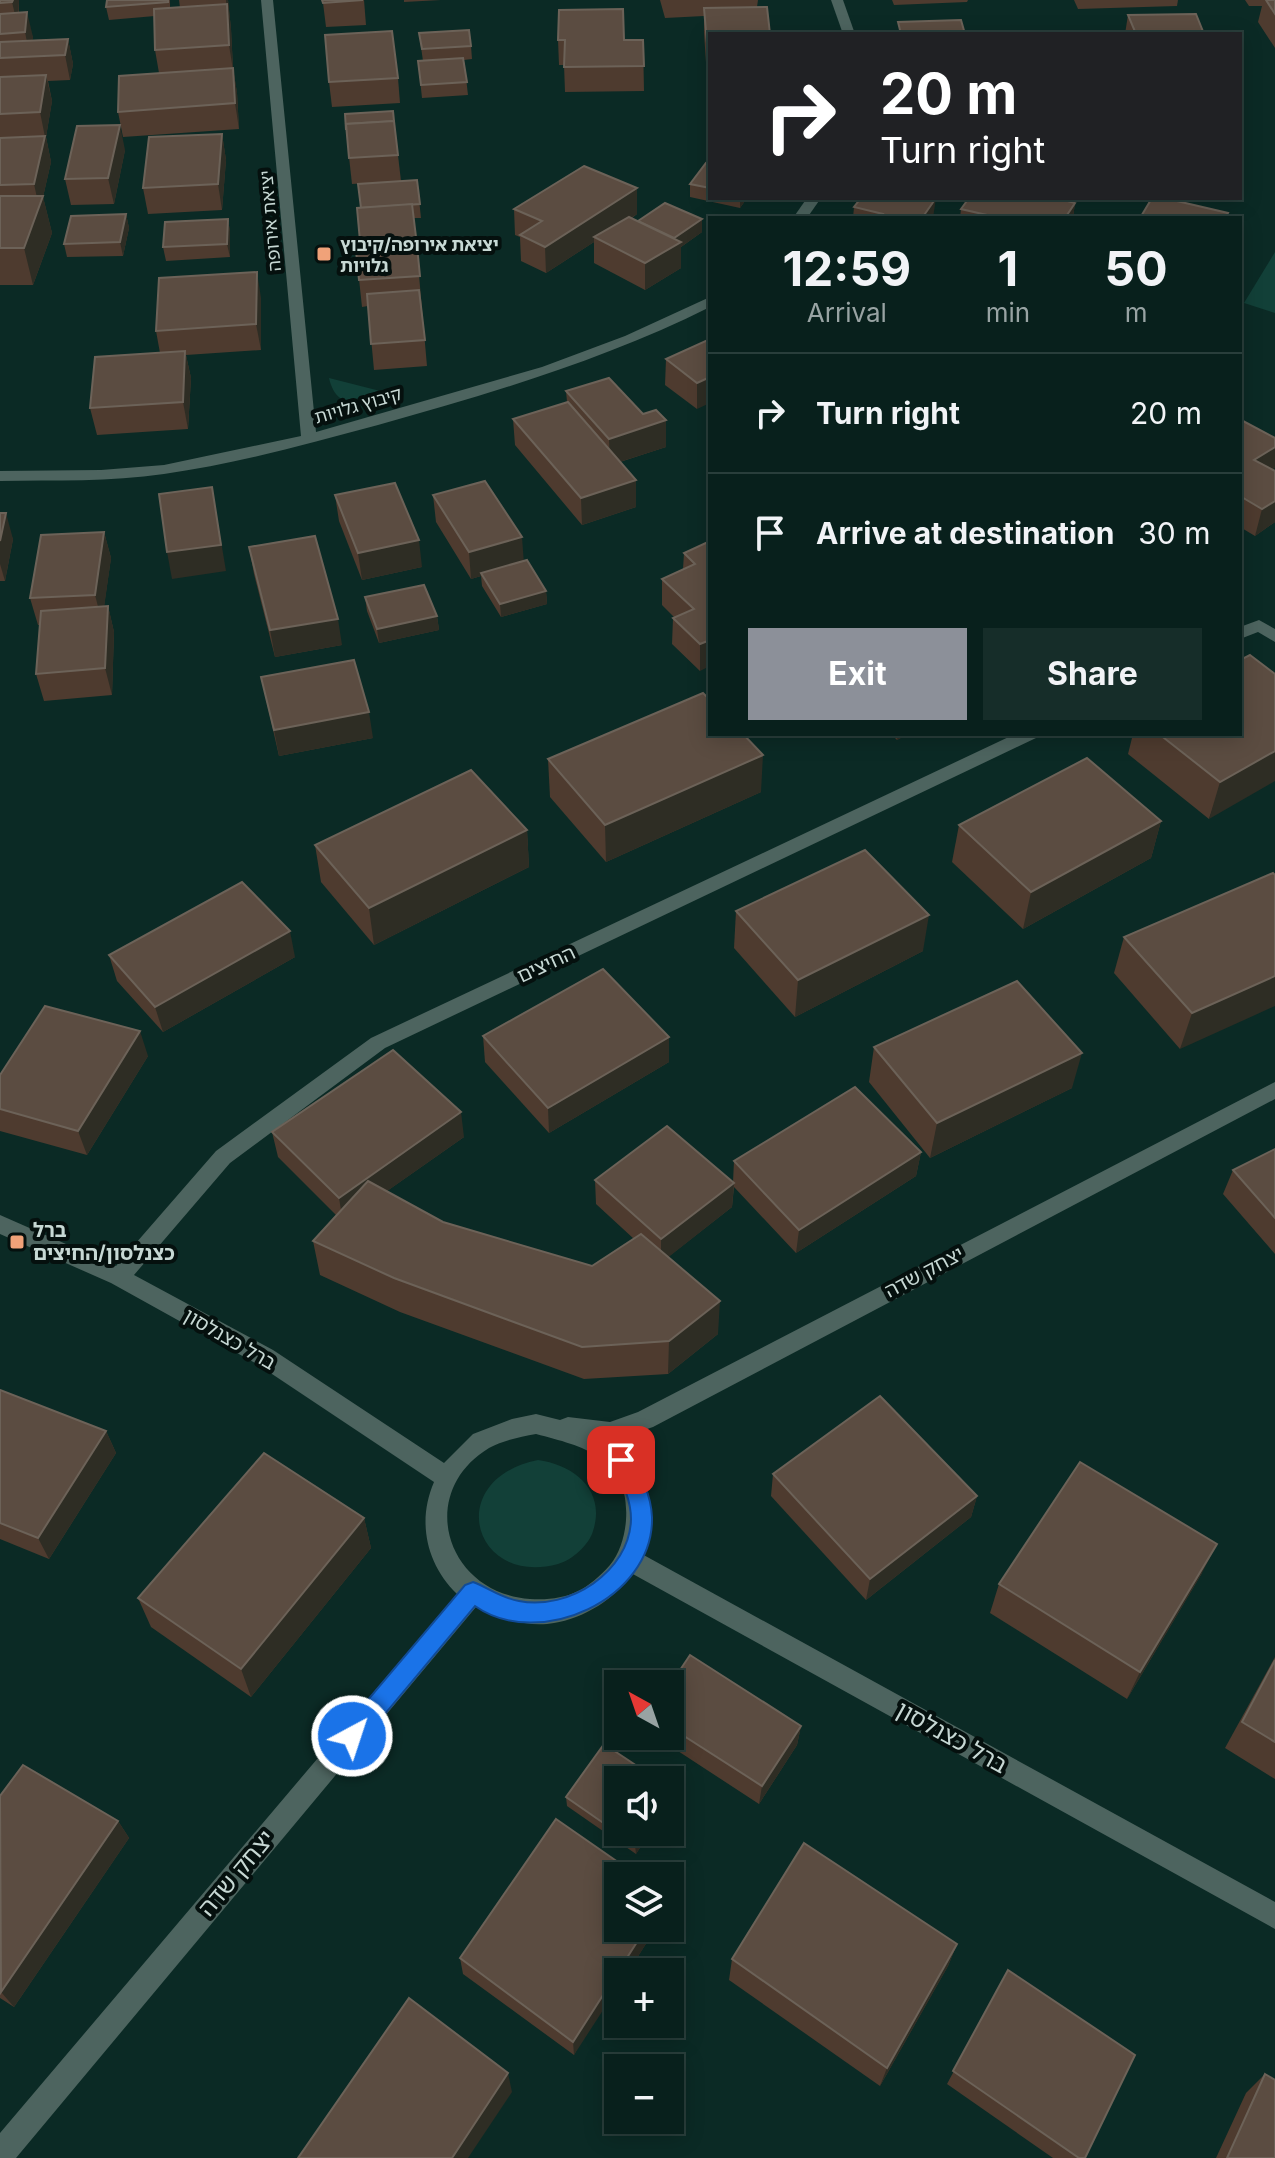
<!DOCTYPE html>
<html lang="en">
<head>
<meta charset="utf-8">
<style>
	body { margin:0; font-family:Inter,"Noto Sans Hebrew",sans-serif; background:#162d29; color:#f1f3f6; height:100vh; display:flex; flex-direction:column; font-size:30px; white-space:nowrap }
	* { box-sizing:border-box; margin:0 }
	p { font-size:26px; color:#98a3a3 }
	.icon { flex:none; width:44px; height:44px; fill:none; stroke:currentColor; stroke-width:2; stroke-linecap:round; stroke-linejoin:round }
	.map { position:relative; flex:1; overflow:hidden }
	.details { position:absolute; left:708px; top:216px; width:534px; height:520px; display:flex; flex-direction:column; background:#08201c; border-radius:0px; box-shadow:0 4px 20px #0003,0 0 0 2px #293e3b }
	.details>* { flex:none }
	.guide { position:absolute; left:708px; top:32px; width:534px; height:168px; border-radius:0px; box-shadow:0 4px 20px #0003,0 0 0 2px #293e3b; background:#202124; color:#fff; overflow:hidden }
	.needle { width:52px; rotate:320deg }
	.controls { position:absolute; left:604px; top:1670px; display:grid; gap:16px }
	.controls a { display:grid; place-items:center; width:80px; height:80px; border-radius:0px; background:#08201c; box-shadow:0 4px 20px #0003,0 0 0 2px #293e3b; font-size:40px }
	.pin { position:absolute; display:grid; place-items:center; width:68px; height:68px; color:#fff; margin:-34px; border-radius:16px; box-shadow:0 4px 12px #0006 }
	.me { position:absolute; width:88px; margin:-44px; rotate:40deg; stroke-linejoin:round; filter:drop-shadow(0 0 6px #0008) }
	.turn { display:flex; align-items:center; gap:28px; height:168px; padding:0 40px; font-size:36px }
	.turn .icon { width:104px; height:104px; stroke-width:2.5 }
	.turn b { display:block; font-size:56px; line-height:68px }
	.eta { display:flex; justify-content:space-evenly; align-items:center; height:136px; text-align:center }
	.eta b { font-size:48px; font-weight:700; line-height:56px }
	.primary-button { display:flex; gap:16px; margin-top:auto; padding:16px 40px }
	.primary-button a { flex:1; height:92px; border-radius:0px; background:#8c9099; color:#fff; font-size:32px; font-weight:700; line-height:92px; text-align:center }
	.primary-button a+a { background:#162d29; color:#f1f3f6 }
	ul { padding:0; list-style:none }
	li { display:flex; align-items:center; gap:24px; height:120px; padding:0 40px; border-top:2px solid #293e3b }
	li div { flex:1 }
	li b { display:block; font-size:30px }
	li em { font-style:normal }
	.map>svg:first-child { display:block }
	.green { fill:#124038 }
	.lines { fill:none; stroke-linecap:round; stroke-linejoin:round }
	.minor { fill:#4d645f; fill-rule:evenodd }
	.wall { fill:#4e3b2f }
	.shaded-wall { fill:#2e2d24 }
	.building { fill:#5b4c41; stroke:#6c6258; stroke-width:2 }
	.route { fill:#1a73e8; stroke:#114b97; stroke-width:2 }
	.poi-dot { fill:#f0a279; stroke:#05100e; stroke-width:3 }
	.labels { text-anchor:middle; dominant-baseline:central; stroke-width:8; stroke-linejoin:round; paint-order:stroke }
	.far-street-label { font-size:18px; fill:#c7d8d4; stroke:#05100e }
	.far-poi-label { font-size:18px; font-weight:bold; fill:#c7d8d4; stroke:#05100e; text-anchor:start }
	.street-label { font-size:20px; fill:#c7d8d4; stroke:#05100e }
	.poi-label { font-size:20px; font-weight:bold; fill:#c7d8d4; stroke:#05100e; text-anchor:start }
	.near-street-label { font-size:24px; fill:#c7d8d4; stroke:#05100e }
</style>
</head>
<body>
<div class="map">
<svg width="1275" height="2158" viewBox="0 0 1275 2158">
	<rect width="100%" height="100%" fill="#0b2a25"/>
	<!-- green -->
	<g class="green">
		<path d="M1275 252V313L1244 303Z"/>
		<path d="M329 378 392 394C365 404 337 413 329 378Z"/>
		<path d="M538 1460C575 1465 606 1491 593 1531 589 1545 572 1560 558 1564 472 1587 443 1479 538 1460Z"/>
	</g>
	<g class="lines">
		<!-- minor -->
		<g class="minor">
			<path d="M261 0H273L316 432 542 367 625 336 710 297V307C604 360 492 393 378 425 307 444 237 464 164 474 110 482 55 480 0 481V471L101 470 164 465 301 436Z"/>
			<path d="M831 0H843L855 34H843Z"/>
			<path d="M807 198H821L807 218H793Z"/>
			<path d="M1259 620 1275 629V642L1258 632 1240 639V627Z"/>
			<path d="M1015 734H1039L1036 738 385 1048 230 1163 134 1275 273 1350 444 1463 473 1434 512 1419 536 1414 560 1420 568 1417 610 1422 638 1412 1275 1082V1099L653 1427 612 1441C618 1446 627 1451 632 1457 654 1484 654 1524 640 1553L1275 1902V1929L631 1573C618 1598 582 1619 554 1623 529 1628 498 1618 476 1607L16 2158H0V2133L457 1594C426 1564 417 1521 434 1482L257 1364 111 1283 0 1234V1215L116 1266 216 1151 371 1038ZM536 1434C586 1447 630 1458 626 1520 625 1535 620 1553 610 1565 586 1592 565 1601 530 1599 446 1593 415 1493 489 1448 504 1440 520 1437 536 1434Z"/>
		</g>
	</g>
	<!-- wall -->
	<g class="wall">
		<path d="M0 0H19V12L33 37 32 40 68 39 73 64 70 80 48 81 52 101 46 137 51 162 43 197 52 233 33 285H0Z"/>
		<path d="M170 0V8H180L179 0H228L231 29 233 68 237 93 239 129 123 137 118 112 159 73 155 50V16L109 20 106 7Z"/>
		<path d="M364 0 366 25 326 27 323 3Z"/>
		<path d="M404 0H441L404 2Z"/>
		<path d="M660 0H758L757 7 710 34V92H708L704 33V16L665 18Z"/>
		<path d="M892 0H968L967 2 894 5Z"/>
		<path d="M1074 0H1178L1177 6 1078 9Z"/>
		<path d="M1245 0H1275V48L1258 22 1262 6H1249Z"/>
		<path d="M1128 15 1204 34H1125Z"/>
		<path d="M419 33 471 46 472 59 464 60 468 95 422 98 418 61H423Z"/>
		<path d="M558 40H643L644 91 565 92 564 65H559Z"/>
		<path d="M398 78 400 103 332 107 329 82Z"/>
		<path d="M394 121 401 181 352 184 346 130Z"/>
		<path d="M222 134 226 160 222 210 148 214 143 188Z"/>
		<path d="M710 137V198H747L740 208 690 197V184L707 164 708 142Z"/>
		<path d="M125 150 114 204 71 205 65 179Z"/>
		<path d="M417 180 421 218H414L427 366 374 370 368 306 362 307 356 251 361 250 357 208H361Z"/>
		<path d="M1075 203 1073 218H960L961 209Z"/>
		<path d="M854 207 933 218H853Z"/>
		<path d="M514 209 637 214 632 218 638 221 702 219V232L681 247V268L645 290 594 263V242L546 273 521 261 520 237 515 235Z"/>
		<path d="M126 214 129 228 123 256 67 257 64 244Z"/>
		<path d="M228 219 230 232V257L166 261 163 247Z"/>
		<path d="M261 298V350L186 355 191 378 188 429 97 435 90 408 160 353 156 331Z"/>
		<path d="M710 339 697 409 665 385 666 359Z"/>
		<path d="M566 391 666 447 620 462 636 507 582 525 515 445 513 419 567 402Z"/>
		<path d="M1240 423 1273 470 1275 471V522L1255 536 1240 527Z"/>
		<path d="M335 495 422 567 362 580 339 521Z"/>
		<path d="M433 495 523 561 546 591 547 604 501 617 482 586 481 576 471 579 436 522Z"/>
		<path d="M0 513 13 539 5 581H0Z"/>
		<path d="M104 532 111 558 104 606H108L114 632 112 695 44 701 36 674 40 625H38L30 598Z"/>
		<path d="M710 544 700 671 672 644 673 618 674 617 662 605V579L683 569 684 553Z"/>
		<path d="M249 547 342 645 275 657 254 574Z"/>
		<path d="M365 597 437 616 439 630 379 643 367 611Z"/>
		<path d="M261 677 373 738 279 756Z"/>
		<path d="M891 734H908L897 740Z"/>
		<path d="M1133 734H1240L1209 819 1128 754Z"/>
		<path d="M548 759 761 792 606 862 550 797Z"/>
		<path d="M1161 821 1151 858 1023 929 952 862 959 825Z"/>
		<path d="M527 830 529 867 374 945 321 882 315 845Z"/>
		<path d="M1275 875 1180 1049 1114 973 1124 937Z"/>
		<path d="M736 911 923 951 795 1017 734 948Z"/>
		<path d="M109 955 295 957 163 1032 117 981Z"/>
		<path d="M483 1036 669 1062 549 1133 485 1062Z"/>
		<path d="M874 1047 1072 1088 930 1158 869 1082Z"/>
		<path d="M148 1056 87 1155 0 1131V1075Z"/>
		<path d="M272 1132 464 1137 387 1191 443 1222 592 1266 634 1239 596 1204 595 1180 733 1182 734 1161 921 1152 916 1176 796 1253 734 1187 732 1207 668 1257 718 1334 668 1374 584 1379 400 1312 320 1275 313 1241 336 1215 278 1157Z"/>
		<path d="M1275 1149V1254L1223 1194 1233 1170Z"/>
		<path d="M0 1390 106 1431 116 1453 49 1559 0 1539Z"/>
		<path d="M773 1474 977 1496 971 1517 866 1600 771 1496Z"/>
		<path d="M364 1518 371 1548 251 1697 151 1627 138 1598Z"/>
		<path d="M1202 1573 1127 1699 990 1613 999 1584Z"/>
		<path d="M1275 1657V1779L1225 1748Z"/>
		<path d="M670 1685 801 1726 797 1745 759 1804 655 1736H670Z"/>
		<path d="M0 1796 118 1821 129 1838 14 2007 0 1998Z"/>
		<path d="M566 1797 618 1832H650L636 1854 567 1806Z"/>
		<path d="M656 1928 628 1972H618L574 2055 463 1974 460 1958Z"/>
		<path d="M957 1944 948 1966 880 2086 729 1980 732 1959Z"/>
		<path d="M1008 1970 1085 2158H1053L947 2084Z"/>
		<path d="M1265 2074 1275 2158H1216L1246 2093Z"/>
	</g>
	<!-- shaded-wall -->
	<g class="shaded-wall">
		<path d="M13 0H19L18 27 12 2Z"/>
		<path d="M226 0H228L231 29 233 70 229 45Z"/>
		<path d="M27 12 33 37 30 57 25 32Z"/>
		<path d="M68 39 73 64 70 80 65 55Z"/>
		<path d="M233 68 237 93 239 129 235 103Z"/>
		<path d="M46 75 52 101 46 137 51 162 43 197 52 233 33 285 24 248 39 207 34 184 45 137 40 112Z"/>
		<path d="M120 125 125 150 114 204 108 178Z"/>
		<path d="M222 134 226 160 222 210 218 184Z"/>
		<path d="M637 188V214L598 240 594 237V242L546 273 545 247Z"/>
		<path d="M740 198H747L740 208Z"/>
		<path d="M936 198 933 218H922Z"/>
		<path d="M1075 203 1073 218H1065Z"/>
		<path d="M126 214 129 228 123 256 120 242Z"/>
		<path d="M228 219 230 232V257L227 244Z"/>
		<path d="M702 219V232L681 247V268L645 290V263L670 241Z"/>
		<path d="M257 272 261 298V350L256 324Z"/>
		<path d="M185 351 191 378 188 429 183 402Z"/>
		<path d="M710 377V403L697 409V383Z"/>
		<path d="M666 420V447L610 465 609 439Z"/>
		<path d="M1275 447V468L1247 486 1254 460Z"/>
		<path d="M636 480V507L582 525 581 498Z"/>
		<path d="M212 487 226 571 172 579 167 552Z"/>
		<path d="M1275 501V522L1255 536 1262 509Z"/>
		<path d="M6 513 13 539 5 581 0 564V541Z"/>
		<path d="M104 532 111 558 102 622 95 595Z"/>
		<path d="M522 537 524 564 481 573V576L471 579 469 552Z"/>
		<path d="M419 540 422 567 362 580 358 553Z"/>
		<path d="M546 591 547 604 501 617 500 604Z"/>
		<path d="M108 606 114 632 112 695 105 668Z"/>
		<path d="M437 616 439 630 379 643 377 629Z"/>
		<path d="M338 619 342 645 275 657 270 630Z"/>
		<path d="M710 640V666L700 671V644Z"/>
		<path d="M369 712 373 738 279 756 274 730Z"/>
		<path d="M898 734H908L897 740Z"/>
		<path d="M1275 751V781L1209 819 1220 782Z"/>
		<path d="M763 755 761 792 606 862 605 825Z"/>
		<path d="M1161 821 1151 858 1023 929 1031 892Z"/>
		<path d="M527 830 529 867 374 945 369 908Z"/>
		<path d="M929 915 923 951 795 1017 798 980Z"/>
		<path d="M290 931 295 957 163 1032 155 1007Z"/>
		<path d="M1275 976V1006L1180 1049 1192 1013Z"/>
		<path d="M140 1031 148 1056 87 1155 78 1131Z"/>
		<path d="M669 1037V1062L549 1133 548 1108Z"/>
		<path d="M1082 1053 1072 1088 930 1158 937 1123Z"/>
		<path d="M461 1112 464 1137 343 1222 339 1198Z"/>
		<path d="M921 1152 916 1176 796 1253 799 1230Z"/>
		<path d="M734 1183 732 1207 661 1263V1239Z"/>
		<path d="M720 1301 718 1334 668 1374 669 1341Z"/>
		<path d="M106 1431 116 1453 49 1559 38 1538Z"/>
		<path d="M977 1496 971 1517 866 1600 870 1579Z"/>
		<path d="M364 1518 371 1548 251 1697 241 1669Z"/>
		<path d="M1217 1544 1202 1573 1127 1699 1140 1672Z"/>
		<path d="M801 1726 797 1745 759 1804 762 1786Z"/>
		<path d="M673 1790V1799L670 1803V1795Z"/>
		<path d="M118 1821 129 1838 14 2007 1 1992Z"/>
		<path d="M645 1832H650L636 1854 635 1845Z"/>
		<path d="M646 1928H656L628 1972H618V1987L574 2055 573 2042Z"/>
		<path d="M957 1944 948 1966 880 2086 887 2068Z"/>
		<path d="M508 2073 512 2092 468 2158H452Z"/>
	</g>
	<!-- building -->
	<g class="building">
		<path d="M0 0H13L12 2 0 3Z"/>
		<path d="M107 0H168V2L106 7Z"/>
		<path d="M322 0H363L323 3Z"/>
		<path d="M1266 0H1275V14Z"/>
		<path d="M227 4 229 45 155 50 154 9Z"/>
		<path d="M767 7 770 34H710V67H709L704 8Z"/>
		<path d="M623 9 624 40H643L644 66 564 67 565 40H558L559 10Z"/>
		<path d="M27 12 25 32 0 34V14Z"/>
		<path d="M1196 14 1204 34H1136L1128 15Z"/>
		<path d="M961 20 965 34H901L898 22Z"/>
		<path d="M469 30 471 46 422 49 419 33Z"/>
		<path d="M392 31 398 78 329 82 325 35Z"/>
		<path d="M68 39 65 55 0 58V42Z"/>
		<path d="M463 58 467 82 421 85 418 61Z"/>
		<path d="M233 68 235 103 118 112 119 76Z"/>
		<path d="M46 75 40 112 0 114V77Z"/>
		<path d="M393 111 394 121 346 124V130L345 114Z"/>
		<path d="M394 121 398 155 349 158 346 124Z"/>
		<path d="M120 125 108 178 65 179 77 126Z"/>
		<path d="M222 134 218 184 143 188 149 137Z"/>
		<path d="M45 136 34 184 0 185V138Z"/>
		<path d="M706 163 710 164V188L690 184Z"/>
		<path d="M584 166 637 188 545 247 520 235 542 221 514 209Z"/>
		<path d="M417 180 420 204 361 208 358 184Z"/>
		<path d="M0 196H43L24 248H0Z"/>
		<path d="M861 198H936L922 218H881L883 214 854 207Z"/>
		<path d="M969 198H1056L1075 203 1065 218H1000L961 209Z"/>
		<path d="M1152 198H1164L1228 213 1225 218H1140Z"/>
		<path d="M665 203 702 219 674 238 638 221Z"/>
		<path d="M412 204 416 237 360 241 357 208Z"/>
		<path d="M126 214 120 242 64 244 71 216Z"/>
		<path d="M629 217 681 242 645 263 594 237Z"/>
		<path d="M228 219 227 244 163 247 165 222Z"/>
		<path d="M417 246 420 276 359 280 356 251Z"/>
		<path d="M257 272 256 324 156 331 159 278Z"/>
		<path d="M419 290 425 340 371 344 367 294Z"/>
		<path d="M710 339V377L697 383 666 359Z"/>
		<path d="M185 351 183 402 90 408 95 357Z"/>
		<path d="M609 378 643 414 656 410 666 420 609 439 566 391Z"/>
		<path d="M568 402 636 480 581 498 513 419Z"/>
		<path d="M1243 421 1275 438V447L1254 460 1275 471V501L1262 509 1240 496V423Z"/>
		<path d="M485 481 522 537 469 552 433 495Z"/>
		<path d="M395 483 419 540 358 553 335 495Z"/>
		<path d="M212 487 221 545 167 552 159 494Z"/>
		<path d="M0 513H6L0 541Z"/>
		<path d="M104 532 95 595 30 598 41 535Z"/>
		<path d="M315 536 338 619 270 630 249 547Z"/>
		<path d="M708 542 710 544V640L700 644 673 618 694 609 662 579 695 564 684 553Z"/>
		<path d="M527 560 546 591 500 604 481 573Z"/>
		<path d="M424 585 437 616 377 629 365 597Z"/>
		<path d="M108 606 105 668 36 674 41 611Z"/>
		<path d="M1250 655 1275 674V751L1220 782 1159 734H1240V660Z"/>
		<path d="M354 660 369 712 274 730 261 677Z"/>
		<path d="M703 693 710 700V734H743L763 755 605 825 548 759Z"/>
		<path d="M1087 758 1161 821 1031 892 959 825Z"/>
		<path d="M471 770 527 830 369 908 315 845Z"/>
		<path d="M865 850 929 915 798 980 736 911Z"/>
		<path d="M1273 873 1275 875V976L1192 1013 1124 937Z"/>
		<path d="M242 882 290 931 155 1007 109 955Z"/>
		<path d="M603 969 669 1037 548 1108 483 1036Z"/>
		<path d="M1017 981 1082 1053 937 1123 874 1047Z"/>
		<path d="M45 1006 140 1031 78 1131 0 1109V1075Z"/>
		<path d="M393 1050 461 1112 339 1198 272 1132Z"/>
		<path d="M855 1087 921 1152 799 1230 734 1161Z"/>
		<path d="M667 1126 734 1183 661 1239 595 1180Z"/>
		<path d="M1275 1149V1218L1233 1170Z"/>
		<path d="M368 1181 443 1222 592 1266 641 1234 720 1301 669 1341 582 1347 394 1278 313 1241Z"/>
		<path d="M0 1390 106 1431 38 1538 0 1523Z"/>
		<path d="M880 1396 977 1496 870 1579 773 1474Z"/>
		<path d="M264 1453 364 1518 241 1669 138 1598Z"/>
		<path d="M1080 1462 1217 1544 1140 1672 999 1584Z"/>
		<path d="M690 1655 801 1726 762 1786 670 1727V1685Z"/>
		<path d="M1275 1660V1742L1242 1722Z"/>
		<path d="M604 1744 658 1780H618V1832H645L635 1845 566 1797Z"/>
		<path d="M23 1765 118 1821 1 1992 0 1796Z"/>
		<path d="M556 1819 638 1876H618V1928H646L573 2042 460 1958Z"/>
		<path d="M804 1843 957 1944 887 2068 732 1959Z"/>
		<path d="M1008 1970 1135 2055 1085 2158H1079L953 2071Z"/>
		<path d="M409 1998 508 2073 452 2158H298Z"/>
		<path d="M1265 2074 1275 2080V2158H1227Z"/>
	</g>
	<!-- route -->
	<path class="route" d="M621 1451 629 1454C640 1474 651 1493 652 1517 654 1599 539 1651 475 1606L360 1744 352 1747 344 1744 341 1736 344 1728 465 1585 473 1582C489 1588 501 1598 519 1601 568 1611 630 1572 631 1519 631 1497 620 1479 611 1460L614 1454Z"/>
	<!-- markers -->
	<g class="poi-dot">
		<rect x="316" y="246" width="16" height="16" rx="4"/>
		<rect x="9" y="1234" width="16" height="16" rx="4"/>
	</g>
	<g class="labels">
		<!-- far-street labels -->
		<g class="far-street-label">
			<text transform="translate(270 221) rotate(-95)">יציאת אירופה</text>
			<text transform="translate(358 405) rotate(-16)">קיבוץ גלויות</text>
		</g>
		<!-- far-poi labels -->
		<g class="far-poi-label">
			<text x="340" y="244">יציאת אירופה/קיבוץ<tspan x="340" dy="21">גלויות</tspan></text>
		</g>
		<!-- street labels -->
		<g class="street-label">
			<text transform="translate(546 964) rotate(-25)">החיצים</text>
			<text transform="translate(924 1272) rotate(-28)">יצחק שדה</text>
			<text transform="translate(230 1339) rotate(30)">ברל כצנלסון</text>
		</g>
		<!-- poi labels -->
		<g class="poi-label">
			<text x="33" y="1230">ברל<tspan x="33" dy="23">כצנלסון/החיצים</tspan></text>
		</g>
		<!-- near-street labels -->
		<g class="near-street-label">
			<text transform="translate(952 1737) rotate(29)">ברל כצנלסון</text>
			<text transform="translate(236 1873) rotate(-50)">יצחק שדה</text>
		</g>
	</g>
</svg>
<div class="controls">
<a><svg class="needle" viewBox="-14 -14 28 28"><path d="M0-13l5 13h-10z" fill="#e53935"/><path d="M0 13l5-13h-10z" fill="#98a3a3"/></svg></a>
<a><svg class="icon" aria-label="sound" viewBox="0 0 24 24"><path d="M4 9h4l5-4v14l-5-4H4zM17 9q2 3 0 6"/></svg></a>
<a><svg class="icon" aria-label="layers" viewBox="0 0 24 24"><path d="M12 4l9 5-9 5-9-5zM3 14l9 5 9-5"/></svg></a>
<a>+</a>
<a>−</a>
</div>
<div class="pin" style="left:621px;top:1460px;background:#d93025"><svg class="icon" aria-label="arrive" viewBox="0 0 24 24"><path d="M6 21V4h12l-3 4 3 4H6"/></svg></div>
<svg class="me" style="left:352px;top:1736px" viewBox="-20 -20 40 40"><circle r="17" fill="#1a73e8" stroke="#fff" stroke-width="3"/><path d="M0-11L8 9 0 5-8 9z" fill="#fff"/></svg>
<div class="guide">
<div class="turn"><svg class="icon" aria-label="right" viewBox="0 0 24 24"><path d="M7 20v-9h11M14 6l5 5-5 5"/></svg><div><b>20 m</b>Turn right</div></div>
</div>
<section class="details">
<div class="eta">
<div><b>12:59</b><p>Arrival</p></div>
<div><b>1</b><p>min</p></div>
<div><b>50</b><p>m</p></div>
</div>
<ul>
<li><svg class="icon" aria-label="right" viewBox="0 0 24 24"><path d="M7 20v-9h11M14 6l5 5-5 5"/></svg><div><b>Turn right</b></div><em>20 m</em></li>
<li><svg class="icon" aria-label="arrive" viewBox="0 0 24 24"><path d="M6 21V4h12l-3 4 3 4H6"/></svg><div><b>Arrive at destination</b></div><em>30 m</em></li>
</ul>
<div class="primary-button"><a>Exit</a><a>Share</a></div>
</section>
</div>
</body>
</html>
